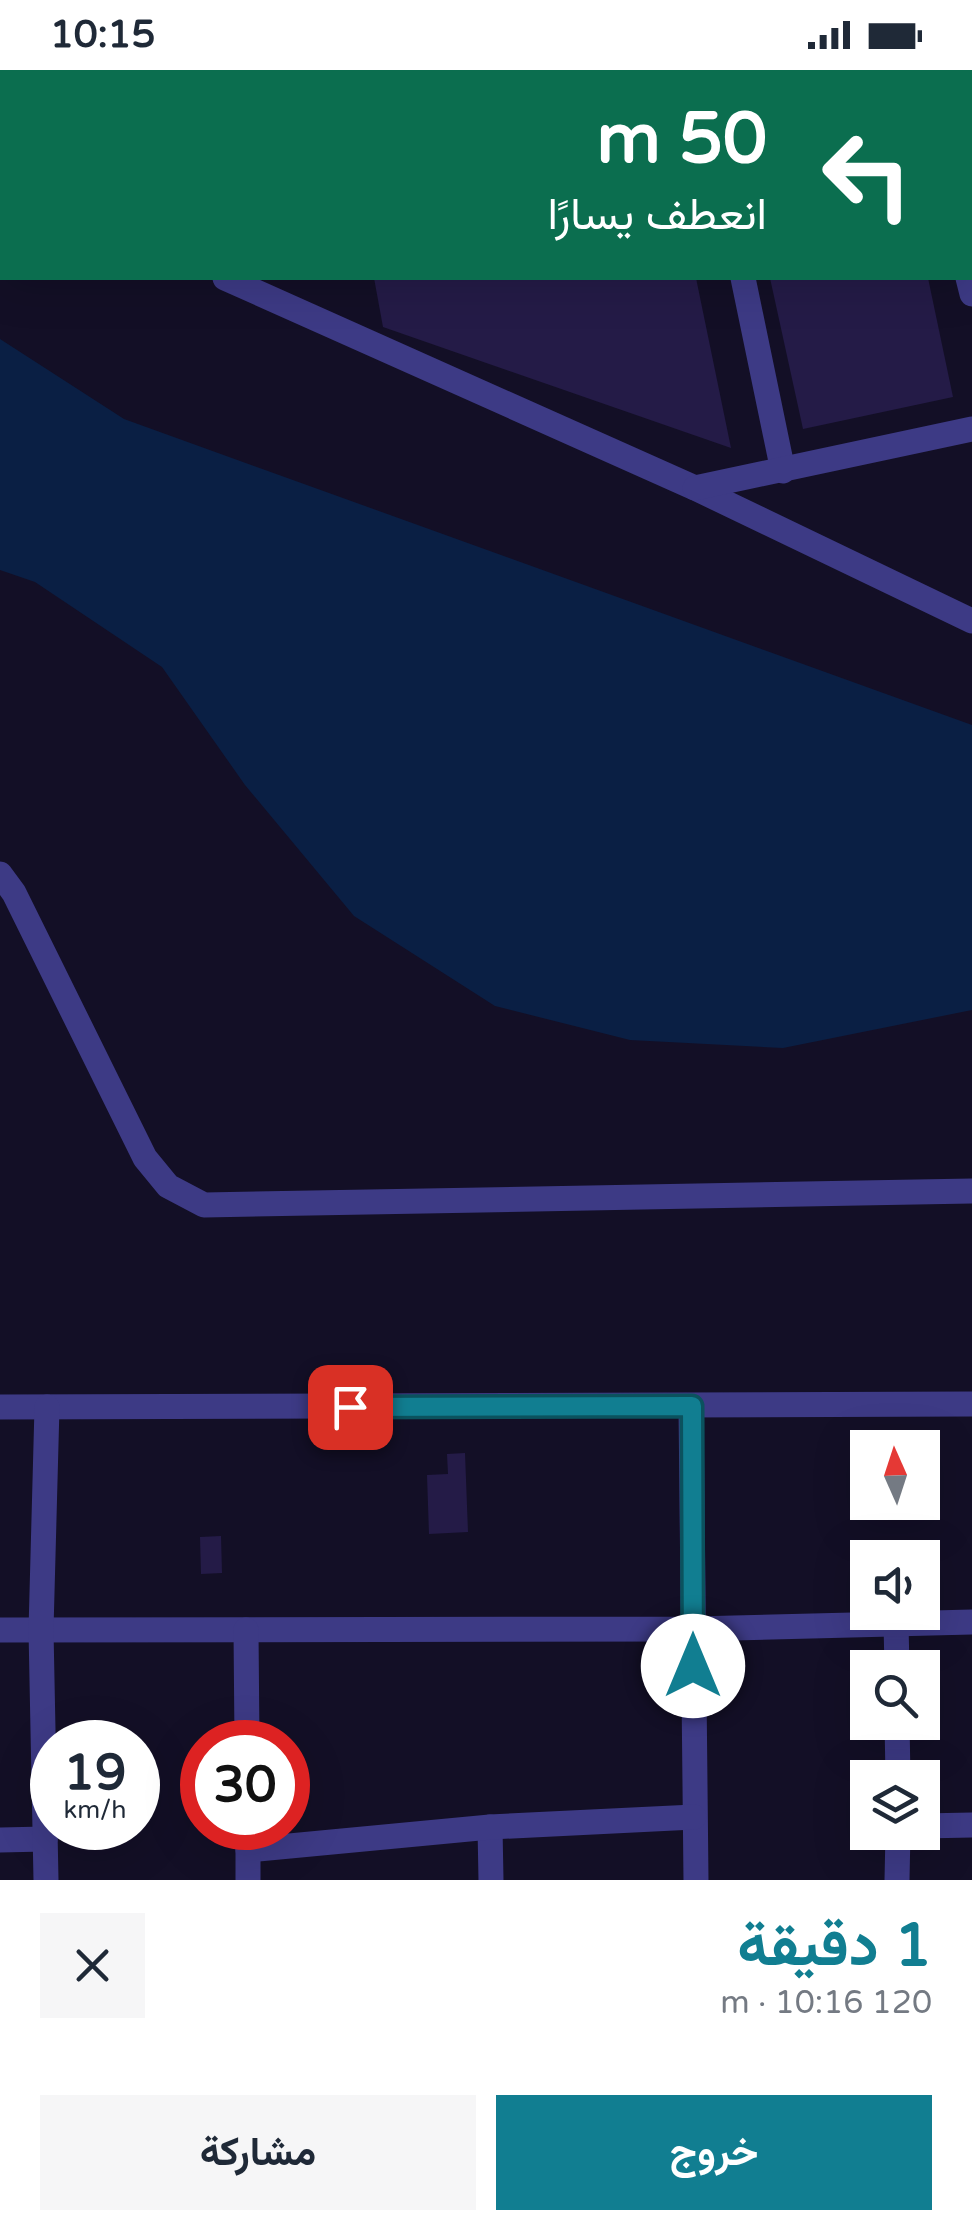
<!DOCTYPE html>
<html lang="ar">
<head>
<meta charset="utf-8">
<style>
	body { margin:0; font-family:"Varela Round",Vazirmatn,sans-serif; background:#f6f6f7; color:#1f2937; direction:rtl; height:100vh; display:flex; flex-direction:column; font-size:38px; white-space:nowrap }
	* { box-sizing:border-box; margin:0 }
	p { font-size:32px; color:#747a83 }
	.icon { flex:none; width:55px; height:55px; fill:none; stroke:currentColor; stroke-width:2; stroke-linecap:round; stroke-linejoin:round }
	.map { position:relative; height:1810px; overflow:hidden; direction:ltr }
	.side { display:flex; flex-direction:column; background:#fff; flex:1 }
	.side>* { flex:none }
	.banner { position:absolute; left:0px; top:0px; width:972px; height:210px; box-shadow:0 10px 40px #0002; direction:rtl; background:#0b6e4f; color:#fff; overflow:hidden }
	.needle { width:65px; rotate:357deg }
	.buttons { position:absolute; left:850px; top:1360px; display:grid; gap:20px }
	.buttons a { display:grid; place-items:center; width:90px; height:90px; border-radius:0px; background:#fff; box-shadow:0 10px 40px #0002; font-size:50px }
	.speed { position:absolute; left:30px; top:1650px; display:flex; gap:20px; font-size:50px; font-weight:700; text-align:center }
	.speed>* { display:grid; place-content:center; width:130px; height:130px; border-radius:50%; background:#fff; box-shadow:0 10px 40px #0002; line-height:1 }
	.speed small { font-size:25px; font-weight:400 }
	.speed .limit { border:15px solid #d22; background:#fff; color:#111 }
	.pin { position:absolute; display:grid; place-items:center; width:85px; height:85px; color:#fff; margin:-42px; border-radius:20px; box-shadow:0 5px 15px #0006 }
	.me { position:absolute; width:110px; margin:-55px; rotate:0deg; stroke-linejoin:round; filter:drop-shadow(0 0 8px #0008) }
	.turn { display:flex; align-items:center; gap:35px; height:210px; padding:0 40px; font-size:45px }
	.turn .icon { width:130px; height:130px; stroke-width:2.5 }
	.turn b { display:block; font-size:70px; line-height:85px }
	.round { display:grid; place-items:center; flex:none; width:105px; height:105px; border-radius:0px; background:#f6f6f7 }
	.summary { display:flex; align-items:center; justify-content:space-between; height:170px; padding:0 40px }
	h1 { font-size:60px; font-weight:700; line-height:75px; color:#117e91 }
	.button { display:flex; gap:20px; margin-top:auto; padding:20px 40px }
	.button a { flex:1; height:115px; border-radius:0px; background:#117e91; color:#fff; font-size:40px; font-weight:700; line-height:115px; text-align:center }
	.button a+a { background:#f6f6f7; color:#1f2937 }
	.status { display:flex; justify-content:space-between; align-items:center; height:70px; padding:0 50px; background:#fff; direction:ltr }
	.status svg { height:28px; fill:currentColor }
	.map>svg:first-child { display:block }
	.water { fill:#0a1f44 }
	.building { fill:#241b47 }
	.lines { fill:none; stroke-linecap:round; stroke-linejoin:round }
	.minor { stroke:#3d3a85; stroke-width:25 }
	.route-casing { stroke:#0b525e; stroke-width:25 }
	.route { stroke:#117e91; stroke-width:18 }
</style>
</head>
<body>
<div class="status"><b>10:15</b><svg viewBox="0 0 49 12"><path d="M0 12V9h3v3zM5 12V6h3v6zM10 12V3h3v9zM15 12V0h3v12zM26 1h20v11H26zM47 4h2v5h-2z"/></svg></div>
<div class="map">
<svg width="972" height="1810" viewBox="0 0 972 1810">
	<rect width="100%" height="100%" fill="#130f26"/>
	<!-- water -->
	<path class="water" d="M0 269 124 349 972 655V940L783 978 630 970 495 936 354 846 245 715 162 597 35 512 0 500Z"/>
	<!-- building -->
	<g class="building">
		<path d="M374 208H696L731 378 383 257Z"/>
		<path d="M770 208H928L953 327 803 359Z"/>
		<path d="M465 1383 468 1462 429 1464 427 1405 448 1404 447 1384Z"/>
		<path d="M221 1466 222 1503 201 1504 200 1467Z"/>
	</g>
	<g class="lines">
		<!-- minor -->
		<g class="minor">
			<path d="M112 0V2"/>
			<path d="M921 0V2"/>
			<path d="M970 4H972"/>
			<path d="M0 107 2 108"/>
			<path d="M225 208 695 418 972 551"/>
			<path d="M743 208 783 401"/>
			<path d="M968 208 972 224"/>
			<path d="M695 418 972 359"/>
			<path d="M0 804 14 823 145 1088 168 1116 204 1135 972 1121"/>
			<path d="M691 1336 696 1810"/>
			<path d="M0 1337 972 1334"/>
			<path d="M896 1554 897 1598"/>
			<path d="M0 1560 693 1559 972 1552"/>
			<path d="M246 1560 247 1672"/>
			<path d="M897 1652 898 1708"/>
			<path d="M922 1756 972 1755"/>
			<path d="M490 1757 491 1810"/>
			<path d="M0 1770 45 1769"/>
			<path d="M248 1780 490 1757 694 1747"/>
			<path d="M46 1810 41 1560 47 1337"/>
			<path d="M248 1810V1758"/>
			<path d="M897 1810 898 1762"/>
		</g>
	</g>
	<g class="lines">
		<defs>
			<path id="route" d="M350 1337 692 1336 693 1596"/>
		</defs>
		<!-- route casing -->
		<use href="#route" class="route-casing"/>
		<!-- route -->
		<use href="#route" class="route"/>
	</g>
</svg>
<div class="buttons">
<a><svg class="needle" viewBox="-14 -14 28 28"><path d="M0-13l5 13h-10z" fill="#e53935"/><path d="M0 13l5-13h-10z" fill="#747a83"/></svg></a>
<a><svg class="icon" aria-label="sound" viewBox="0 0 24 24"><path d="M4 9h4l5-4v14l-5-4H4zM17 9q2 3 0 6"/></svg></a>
<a><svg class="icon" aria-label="search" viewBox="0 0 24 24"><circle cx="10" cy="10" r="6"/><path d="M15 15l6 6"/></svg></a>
<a><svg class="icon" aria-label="layers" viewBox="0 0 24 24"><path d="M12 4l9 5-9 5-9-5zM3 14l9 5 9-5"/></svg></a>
</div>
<div class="speed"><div>19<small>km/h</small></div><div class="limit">30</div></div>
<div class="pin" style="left:350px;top:1337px;background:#d93025"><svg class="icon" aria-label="arrive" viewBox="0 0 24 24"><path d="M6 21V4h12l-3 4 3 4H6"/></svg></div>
<svg class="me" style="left:693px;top:1596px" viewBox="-20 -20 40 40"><circle r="19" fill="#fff"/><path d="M0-13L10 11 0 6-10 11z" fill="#117e91"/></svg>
<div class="banner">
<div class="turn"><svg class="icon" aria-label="left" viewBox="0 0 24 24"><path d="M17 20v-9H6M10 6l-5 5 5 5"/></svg><div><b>50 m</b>انعطف يسارًا</div></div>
</div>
</div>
<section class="side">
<div class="summary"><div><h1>1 دقيقة</h1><p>120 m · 10:16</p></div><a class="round"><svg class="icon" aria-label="close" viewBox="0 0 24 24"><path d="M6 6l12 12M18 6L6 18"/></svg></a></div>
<div class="button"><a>خروج</a><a>مشاركة</a></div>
</section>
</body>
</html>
